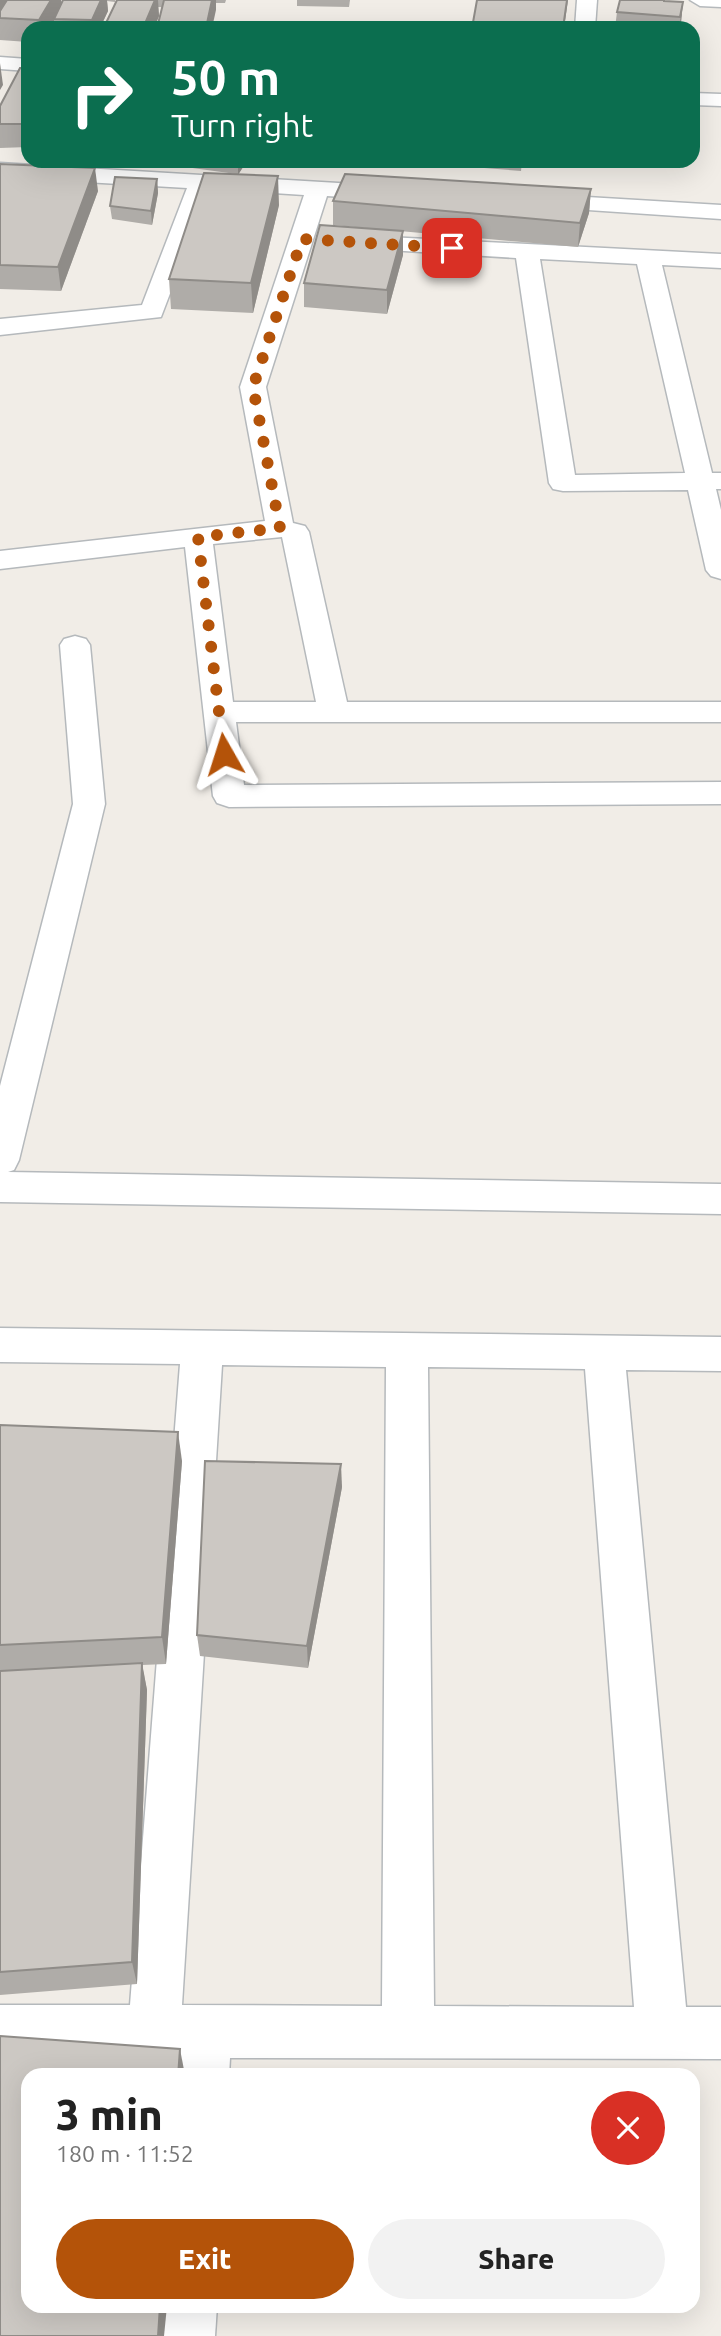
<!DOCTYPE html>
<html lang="en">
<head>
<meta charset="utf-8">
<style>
	body { margin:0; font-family:Ubuntu,sans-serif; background:#f2f2f2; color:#222; height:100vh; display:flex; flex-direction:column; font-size:26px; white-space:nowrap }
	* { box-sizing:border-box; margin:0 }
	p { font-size:23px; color:#767676 }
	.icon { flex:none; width:38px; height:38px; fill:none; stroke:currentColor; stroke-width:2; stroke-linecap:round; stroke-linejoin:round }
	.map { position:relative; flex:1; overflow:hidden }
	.side { position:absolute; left:21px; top:2068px; width:679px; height:245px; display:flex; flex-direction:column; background:#fff; border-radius:21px; box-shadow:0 7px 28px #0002 }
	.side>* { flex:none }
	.hud { position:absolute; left:21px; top:21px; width:679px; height:147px; border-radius:21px; box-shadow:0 7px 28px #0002; background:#0b6e4f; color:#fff; overflow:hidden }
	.pin { position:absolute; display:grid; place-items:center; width:60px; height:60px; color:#fff; margin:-30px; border-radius:14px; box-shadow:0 4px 10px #0006 }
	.me { position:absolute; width:77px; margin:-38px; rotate:354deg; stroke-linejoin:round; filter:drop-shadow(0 0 5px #0008) }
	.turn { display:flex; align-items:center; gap:24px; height:147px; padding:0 35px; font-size:32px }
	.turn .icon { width:91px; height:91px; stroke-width:2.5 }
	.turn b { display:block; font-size:49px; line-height:60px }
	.round { display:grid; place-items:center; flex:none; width:74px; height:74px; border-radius:37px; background:#f2f2f2 }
	.overview { display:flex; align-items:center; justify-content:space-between; height:119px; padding:0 35px }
	h1 { font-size:42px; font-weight:800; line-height:52px }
	.primary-button { display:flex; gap:14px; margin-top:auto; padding:14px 35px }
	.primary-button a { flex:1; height:80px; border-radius:42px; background:#b45309; color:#fff; font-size:28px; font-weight:800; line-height:80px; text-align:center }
	.primary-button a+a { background:#f2f2f2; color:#222 }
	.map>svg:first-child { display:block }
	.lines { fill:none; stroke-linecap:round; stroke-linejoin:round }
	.minor-casing { stroke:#b5b9bc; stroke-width:3 }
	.tertiary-casing { stroke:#b5b9bc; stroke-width:3 }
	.minor { fill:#fff; fill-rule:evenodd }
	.tertiary { fill:#fff; fill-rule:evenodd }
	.wall { fill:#afaca8 }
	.shaded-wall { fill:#8f8c88 }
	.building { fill:#ccc8c3; stroke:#8f8c88; stroke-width:2 }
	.route { stroke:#b45309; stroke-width:12; stroke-dasharray:0 21.6 }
</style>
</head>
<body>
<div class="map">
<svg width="721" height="2336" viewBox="0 0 721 2336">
	<rect width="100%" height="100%" fill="#f1ede7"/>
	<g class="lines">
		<defs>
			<g id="minor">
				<path d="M577 0H597L595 28H575Z"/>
				<path d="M690 0H721V7L700 6Z"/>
				<path d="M0 163 389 186 397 188 401 193 397 198 389 200 327 196 266 387 293 523 305 526 309 532 347 702H721V722H236L244 785 721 782V804L229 807 217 803 213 796 185 547 0 569V551L265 521 240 387 304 195 210 189 161 317 0 335V319L142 305 187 188 0 177ZM282 537 316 702H233L213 544Z"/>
				<path d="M537 194 721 205V219L529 206 525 201 529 196Z"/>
				<path d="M349 235 721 254V268L662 265 712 473H721V489H716L721 510V579L711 576 706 570 688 490 563 491 553 489 549 483 516 258 341 247 337 242 341 237ZM540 259 637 264 685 473 575 475Z"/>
				<path d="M75 636 86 639 90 645 105 804 19 1160 14 1170 8 1172 721 1184V1214L0 1202V1086L73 804 60 645 64 639Z"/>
				<path d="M0 1328 721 1337V1371L626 1370 686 2007H721V2059L230 2058 229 2076H177L178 2058 0 2057V2005H130L180 1364 0 1362ZM222 1365 386 1367 382 2006 182 2005ZM428 1367 585 1369 634 2007 434 2006Z"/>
				<path d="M161 2306H217L215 2336H159Z"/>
			</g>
			<g id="tertiary">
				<path d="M0 57 28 59V71L0 69Z"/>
				<path d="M693 93 721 94V106L693 105Z"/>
			</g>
		</defs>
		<!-- minor casing -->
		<use href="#minor" class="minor-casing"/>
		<!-- tertiary casing -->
		<use href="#tertiary" class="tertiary-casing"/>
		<!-- minor -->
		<use href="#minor" class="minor"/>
		<!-- tertiary -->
		<use href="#tertiary" class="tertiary"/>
	</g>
	<!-- wall -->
	<g class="wall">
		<path d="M0 0H61V4L63 0H115V2L107 1 108 11 100 28H55L54 21 50 28H28V42L0 40Z"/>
		<path d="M117 0H226L225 3H216V10L158 7 159 16 154 28H105V25Z"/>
		<path d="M297 0H350L349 7 297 6Z"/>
		<path d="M666 1 683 2 680 28H615L617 12Z"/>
		<path d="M28 68V147L0 148V106Z"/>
		<path d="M178 161H247L238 174 279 205 253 313 171 309 169 279 236 174 178 166Z"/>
		<path d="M356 161H422L421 165H356Z"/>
		<path d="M446 161H522L521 171 446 165Z"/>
		<path d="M0 164 98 191 61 291 0 289Z"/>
		<path d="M157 179 158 193 152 225 112 219 110 206Z"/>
		<path d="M591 189 589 213 578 247 333 225V201Z"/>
		<path d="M403 231V255L387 314 304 307V283Z"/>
		<path d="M0 1425 182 1461 166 1664 142 1665 147 1690 137 1984 0 1995Z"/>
		<path d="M342 1487 308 1668 200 1656 197 1635Z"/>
	</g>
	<!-- shaded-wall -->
	<g class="shaded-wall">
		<path d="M0 0H9L0 14Z"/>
		<path d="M51 0H61L62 8 54 19V21L50 28H40L39 20Z"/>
		<path d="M101 0H107L108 11 100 28H93L92 20Z"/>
		<path d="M155 0H158L159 16 154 28H144Z"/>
		<path d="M212 0H216V10L212 28H206Z"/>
		<path d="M567 0H568L564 28H563Z"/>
		<path d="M683 2 681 24 680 28H679Z"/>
		<path d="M0 63 3 85 0 90Z"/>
		<path d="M238 161H247L238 175Z"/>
		<path d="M95 168 98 191 61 291 58 267Z"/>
		<path d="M278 176 279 205 253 313 251 283Z"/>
		<path d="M157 179 158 193 152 225 151 211Z"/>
		<path d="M591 189 589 213 578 247 580 223Z"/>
		<path d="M403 231V255L387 314V290Z"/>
		<path d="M178 1432 182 1461 166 1664 162 1637Z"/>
		<path d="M341 1464 342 1487 308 1668 307 1646Z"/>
		<path d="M142 1663 147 1690 137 1984 132 1962Z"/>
		<path d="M180 2049 184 2070V2076H178Z"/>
		<path d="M160 2306H167L164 2336H158Z"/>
	</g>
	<!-- building -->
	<g class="building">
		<path d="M7 0H51L39 20 0 18V11Z"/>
		<path d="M63 0H101L92 20 54 19Z"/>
		<path d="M117 0H155L144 26 105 25Z"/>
		<path d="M164 0H212L206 28H157Z"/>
		<path d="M477 0H567L563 28H472Z"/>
		<path d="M620 0H664V1L683 2 680 17 617 12Z"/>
		<path d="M20 68H28V124H0V106Z"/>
		<path d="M0 164 95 168 58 267 0 265Z"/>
		<path d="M204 173 278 176 251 283 169 279Z"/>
		<path d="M345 174 591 189 580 223 333 201Z"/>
		<path d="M115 177 157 179 151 211 110 206Z"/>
		<path d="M320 225 403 231 387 290 304 283Z"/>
		<path d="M0 1425 178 1432 162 1637 0 1645Z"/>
		<path d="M205 1461 341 1464 307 1646 197 1635Z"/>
		<path d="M142 1663 132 1962 0 1972V1671Z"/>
		<path d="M0 2036 180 2049 178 2076H28V2306H160L158 2336H0Z"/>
	</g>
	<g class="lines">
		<!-- route -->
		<path class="route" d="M224 754 198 537 280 528 253 387 302 239 452 248"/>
	</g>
</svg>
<div class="pin" style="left:452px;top:248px;background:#d93025"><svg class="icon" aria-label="arrive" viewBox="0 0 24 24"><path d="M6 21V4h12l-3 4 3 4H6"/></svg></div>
<svg class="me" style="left:224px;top:754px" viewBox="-20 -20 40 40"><path d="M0-17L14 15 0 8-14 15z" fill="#b45309" stroke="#fff" stroke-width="4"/></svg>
<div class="hud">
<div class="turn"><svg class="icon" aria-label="right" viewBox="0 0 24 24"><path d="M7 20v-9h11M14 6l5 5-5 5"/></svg><div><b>50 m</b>Turn right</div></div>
</div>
<section class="side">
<div class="overview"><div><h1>3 min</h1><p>180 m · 11:52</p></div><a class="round" style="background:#d93025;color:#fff"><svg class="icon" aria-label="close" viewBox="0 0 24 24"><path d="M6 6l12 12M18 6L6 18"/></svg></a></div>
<div class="primary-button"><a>Exit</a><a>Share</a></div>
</section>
</div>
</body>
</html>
